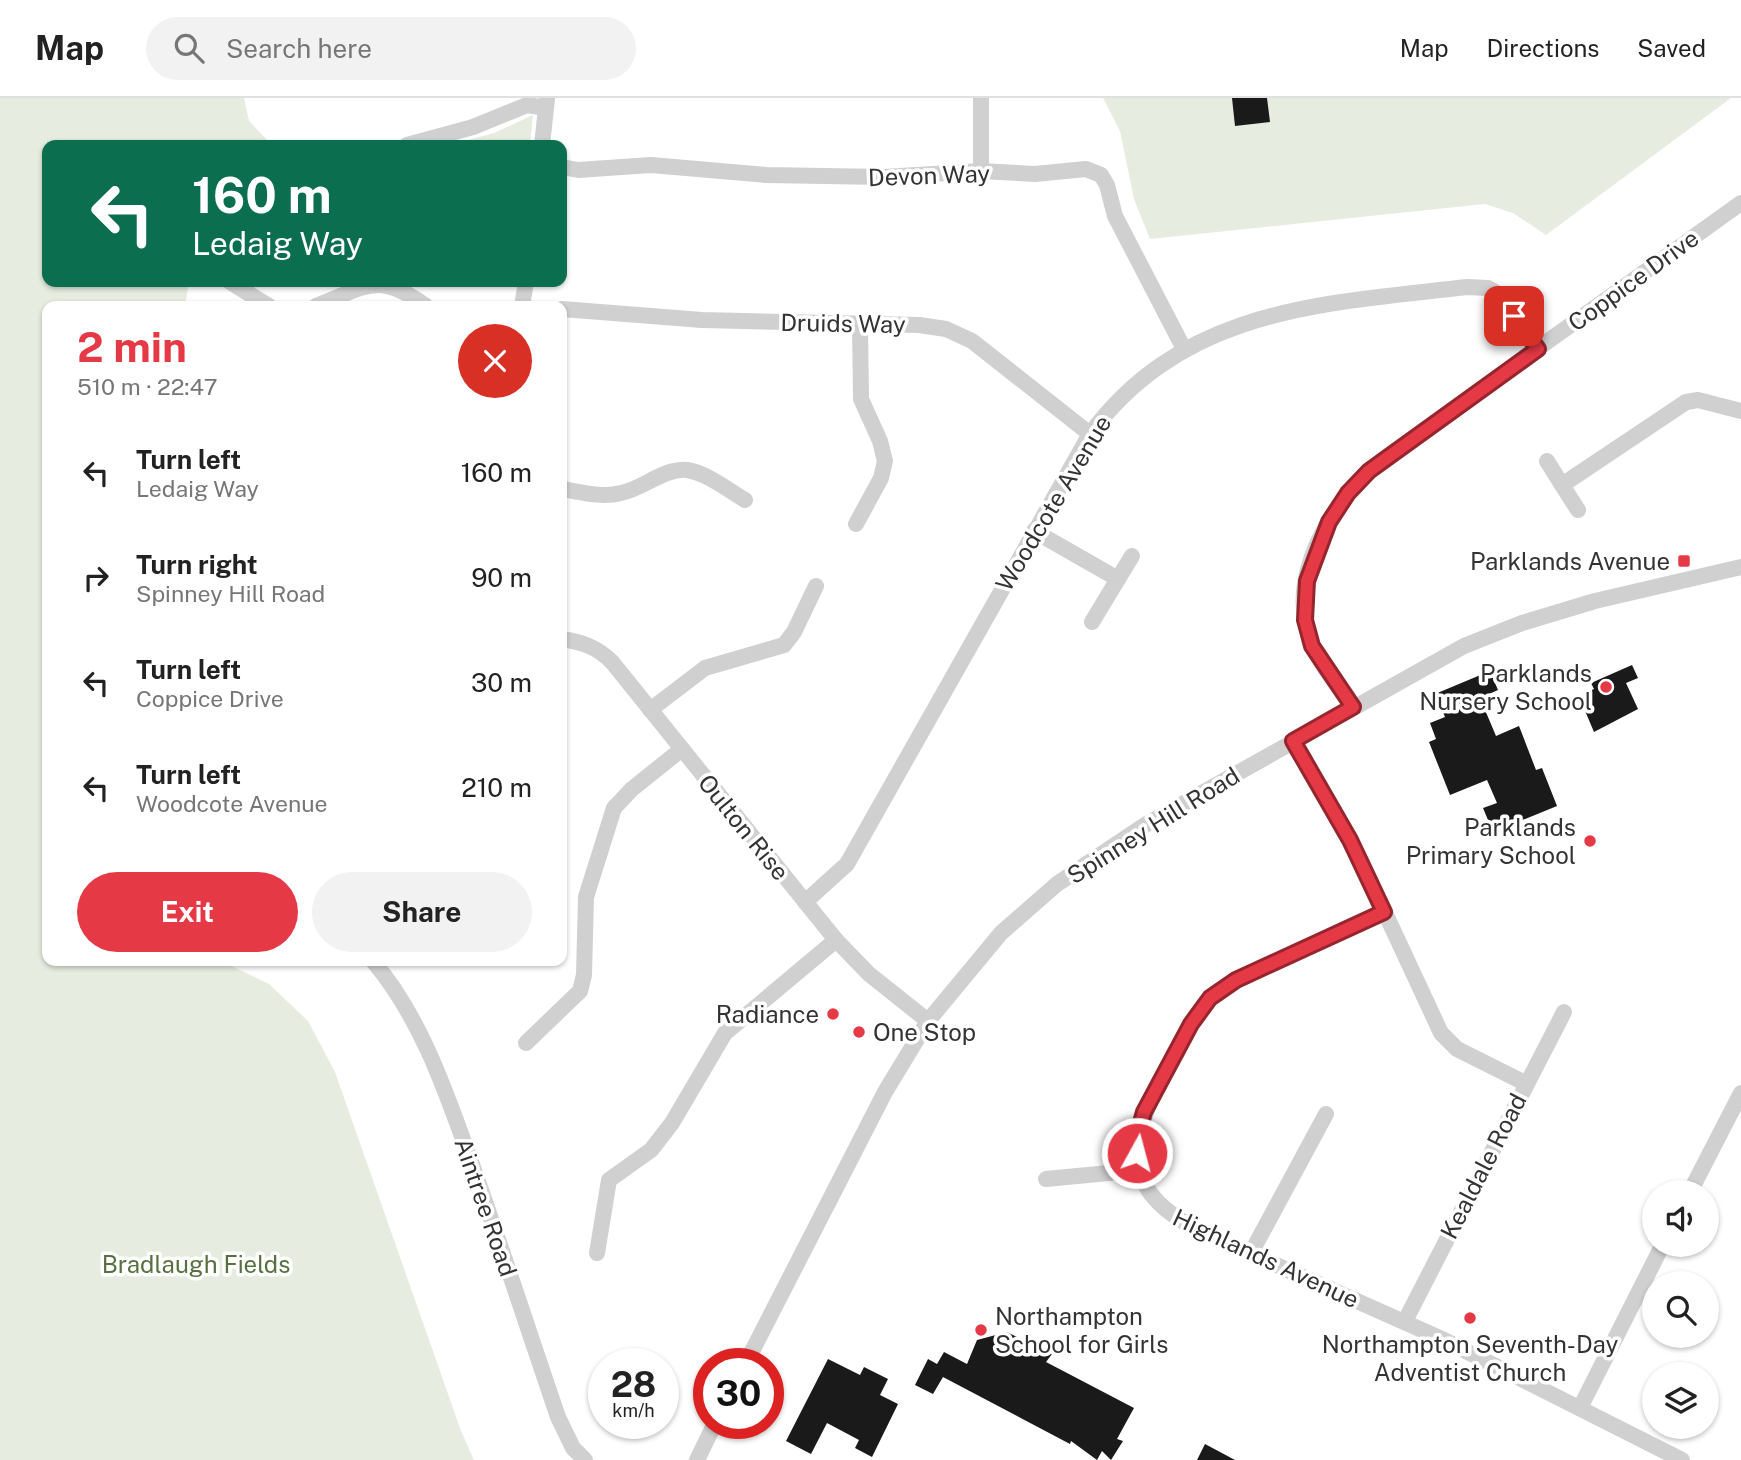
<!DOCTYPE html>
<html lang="en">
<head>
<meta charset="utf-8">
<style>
	body { margin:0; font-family:"Public Sans",sans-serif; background:#f2f2f2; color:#222; height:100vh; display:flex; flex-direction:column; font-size:26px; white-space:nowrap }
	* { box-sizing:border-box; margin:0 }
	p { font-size:23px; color:#767676 }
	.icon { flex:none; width:38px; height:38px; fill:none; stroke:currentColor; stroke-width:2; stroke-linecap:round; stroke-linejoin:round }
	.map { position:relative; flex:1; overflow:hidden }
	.side { position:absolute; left:42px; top:203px; width:525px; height:665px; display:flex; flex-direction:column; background:#fff; border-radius:14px; box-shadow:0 2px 5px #0004 }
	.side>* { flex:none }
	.guide { position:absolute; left:42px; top:42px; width:525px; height:147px; border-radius:14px; box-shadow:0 2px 5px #0004; background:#0b6e4f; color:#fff; overflow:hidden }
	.tools { position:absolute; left:1642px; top:1082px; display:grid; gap:14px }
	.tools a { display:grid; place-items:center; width:77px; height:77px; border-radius:50%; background:#fff; box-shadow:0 2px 5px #0004; font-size:35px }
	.speed { position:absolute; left:588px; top:1250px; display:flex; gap:14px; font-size:35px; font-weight:700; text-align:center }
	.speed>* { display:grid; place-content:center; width:91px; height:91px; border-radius:50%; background:#fff; box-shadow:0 2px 5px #0004; line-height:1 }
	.speed small { font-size:18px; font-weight:400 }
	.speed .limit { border:10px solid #d22; background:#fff; color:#111 }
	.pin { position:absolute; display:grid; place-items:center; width:60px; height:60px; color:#fff; margin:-30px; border-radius:14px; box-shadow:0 4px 10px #0006 }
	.me { position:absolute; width:77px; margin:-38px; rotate:7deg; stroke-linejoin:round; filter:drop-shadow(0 0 5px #0008) }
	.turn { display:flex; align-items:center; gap:24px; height:147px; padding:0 35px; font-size:32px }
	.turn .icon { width:91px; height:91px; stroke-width:2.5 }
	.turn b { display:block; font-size:49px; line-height:60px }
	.round { display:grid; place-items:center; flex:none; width:74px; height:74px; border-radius:37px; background:#f2f2f2 }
	.summary { display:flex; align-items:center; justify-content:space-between; height:119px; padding:0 35px }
	h1 { font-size:42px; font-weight:700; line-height:52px; color:#e63946 }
	.cta { display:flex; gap:14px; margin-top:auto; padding:14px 35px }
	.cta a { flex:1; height:80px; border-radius:42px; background:#e63946; color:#fff; font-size:28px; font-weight:700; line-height:80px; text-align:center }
	.cta a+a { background:#f2f2f2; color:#222 }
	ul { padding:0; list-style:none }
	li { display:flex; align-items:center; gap:21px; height:105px; padding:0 35px }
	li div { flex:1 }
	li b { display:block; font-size:26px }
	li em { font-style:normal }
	header { display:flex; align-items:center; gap:42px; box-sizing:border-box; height:98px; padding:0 35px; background:#fff; border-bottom:2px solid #e0e0e0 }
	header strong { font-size:33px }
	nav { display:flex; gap:38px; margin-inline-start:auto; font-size:24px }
	.search { width:490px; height:63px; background:#f2f2f2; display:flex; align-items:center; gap:18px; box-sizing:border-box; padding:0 24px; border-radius:38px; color:#767676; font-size:26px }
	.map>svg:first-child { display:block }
	.green { fill:#e6ecdf }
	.building { fill:#1a1a1a }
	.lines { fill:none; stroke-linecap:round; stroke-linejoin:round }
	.street { stroke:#d0d0d0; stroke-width:16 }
	.route-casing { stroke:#96252e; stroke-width:18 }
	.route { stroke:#e63946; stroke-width:12 }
	.poi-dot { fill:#e63946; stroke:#fff; stroke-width:2.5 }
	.labels { text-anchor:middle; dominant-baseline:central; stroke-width:7; stroke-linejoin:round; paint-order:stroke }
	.street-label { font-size:24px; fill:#333; stroke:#fff }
	.poi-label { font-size:24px; fill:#333; stroke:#fff; text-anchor:end }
	.park-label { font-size:24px; fill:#56703f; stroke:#fff }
</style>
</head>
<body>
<header>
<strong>Map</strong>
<div class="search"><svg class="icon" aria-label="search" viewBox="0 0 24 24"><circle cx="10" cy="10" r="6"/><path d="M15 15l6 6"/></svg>Search here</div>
<nav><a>Map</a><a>Directions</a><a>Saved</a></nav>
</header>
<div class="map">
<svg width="1741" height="1362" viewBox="0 0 1741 1362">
	<rect width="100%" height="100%" fill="#fff"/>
	<!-- green -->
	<g class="green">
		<path d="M0 0H244L249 23 272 47H47V184H189L185 208H47V863H221L269 886 308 923 335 974 461 1333 474 1362H0Z"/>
		<path d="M1103 0H1731L1546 137 1513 115 1485 106 1150 141 1134 101 1120 33Z"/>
		<path d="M533 17 530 47H450L494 35Z"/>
	</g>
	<!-- building -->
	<g class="building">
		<path d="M1232 0H1267L1270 24 1235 28Z"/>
		<path d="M1632 567 1638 580 1626 585 1638 611 1594 634 1583 608 1587 606 1583 596 1594 591 1591 585Z"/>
		<path d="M1490 573 1498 592 1480 600 1496 638 1519 628 1536 672 1542 670 1557 708 1493 734 1483 710 1497 705 1487 682 1450 697 1429 644 1436 641 1430 625 1445 619 1435 596Z"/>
		<path d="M1007 1234 1052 1256 1046 1264 1134 1310 1117 1341 1123 1343 1111 1362 1102 1353 1097 1362 1071 1343 1070 1346 943 1279 933 1296 915 1287 928 1261 937 1266 944 1254 967 1266 977 1242Z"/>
		<path d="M828 1261 860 1277 864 1269 888 1281 880 1297 898 1306 872 1359 855 1350 859 1342 827 1325 811 1356 786 1343Z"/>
		<path d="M1205 1346 1235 1362H1197Z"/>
	</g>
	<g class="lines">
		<!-- street -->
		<g class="street">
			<path d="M407 47 473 29 527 7 546 10"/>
			<path d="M542 47 547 1"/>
			<path d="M562 69 578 72 651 67 766 77 884 79 981 73 1035 76 1086 71 1101 77 1107 87 1115 118 1184 251"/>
			<path d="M981 73V0"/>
			<path d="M230 184 269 208"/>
			<path d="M316 208C368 188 377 173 426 208"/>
			<path d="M522 208 526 184"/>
			<path d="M562 211 702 222 919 227 946 231 972 243 1090 336"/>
			<path d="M1547 363 1562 387 1686 304 1698 302 1741 313"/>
			<path d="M1562 387 1578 412"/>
			<path d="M562 391C581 394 602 400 621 395 643 391 663 370 687 372 707 375 728 392 745 402"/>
			<path d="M856 426 881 380 885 363 880 343 861 301 860 227"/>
			<path d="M1034 433 1118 481 1132 458"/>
			<path d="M1092 524 1118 481"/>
			<path d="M562 541C582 544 597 549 612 564L836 842 869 876 928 923"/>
			<path d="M1353 609C1339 589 1321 569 1312 546 1284 479 1332 403 1382 362L1741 105"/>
			<path d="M650 612 705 570 784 547 794 534 816 488"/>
			<path d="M1293 643 1361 763 1441 935 1457 951 1525 985"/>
			<path d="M805 804 847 766 1090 336C1185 209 1322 206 1467 189L1488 190 1495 194 1538 251"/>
			<path d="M1384 814C1349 830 1313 846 1278 863 1258 872 1235 881 1217 894 1196 910 1185 938 1173 960 1133 1032 1109 1086 1198 1132L1442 1241 1682 1362"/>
			<path d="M373 863C423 922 448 1000 474 1072 503 1154 530 1237 558 1319L573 1350 585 1362"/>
			<path d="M526 945 580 893 584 877 586 799 614 710 632 691 682 651"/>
			<path d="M1046 1081 1140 1072"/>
			<path d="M1690 1094 1741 995"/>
			<path d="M597 1155 609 1082 651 1052 672 1025 725 935 836 842"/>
			<path d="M1251 1155 1326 1016"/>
			<path d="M1405 1223 1564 914"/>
			<path d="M746 1265 885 994 928 923 1001 835 1057 786 1145 727 1464 548 1522 525 1595 503 1741 469"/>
			<path d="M1580 1310 1663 1146"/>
			<path d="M697 1362 715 1325"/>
		</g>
	</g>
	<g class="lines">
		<defs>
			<path id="route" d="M1137 1055 1138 1035 1144 1014 1191 926 1210 900 1236 882 1384 814 1350 742 1293 643 1353 609 1312 548 1305 522 1307 483 1329 424 1348 395 1369 373 1538 251 1514 218"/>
		</defs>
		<!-- route casing -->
		<use href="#route" class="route-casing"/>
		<!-- route -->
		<use href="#route" class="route"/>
	</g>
	<!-- markers -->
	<g class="poi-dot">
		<rect x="1677" y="456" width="14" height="14" rx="3.5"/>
		<circle cx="1606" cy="589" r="7"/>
		<circle cx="1590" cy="743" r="7"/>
		<circle cx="833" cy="916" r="7"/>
		<circle cx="859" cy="934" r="7"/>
		<circle cx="1470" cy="1220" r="7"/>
		<circle cx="981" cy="1232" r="7"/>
	</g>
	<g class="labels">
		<!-- street labels -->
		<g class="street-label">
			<text transform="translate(929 77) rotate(-2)">Devon Way</text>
			<text transform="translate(1633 182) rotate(-36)">Coppice Drive</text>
			<text transform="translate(843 225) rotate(1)">Druids Way</text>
			<text transform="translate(1053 405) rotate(-59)">Woodcote Avenue</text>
			<text transform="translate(1153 727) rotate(-32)">Spinney Hill Road</text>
			<text transform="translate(744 729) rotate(51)">Oulton Rise</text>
			<text transform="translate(1483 1068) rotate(-63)">Kealdale Road</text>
			<text transform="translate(486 1109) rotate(71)">Aintree Road</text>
			<text transform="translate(1266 1160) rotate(25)">Highlands Avenue</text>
		</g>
		<!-- poi labels -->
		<g class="poi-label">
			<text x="1670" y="463">Parklands Avenue</text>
			<text x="1592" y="575">Parklands<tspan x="1592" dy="28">Nursery School</tspan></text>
			<text x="1576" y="729">Parklands<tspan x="1576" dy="28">Primary School</tspan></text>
			<text x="819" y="916">Radiance</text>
			<text x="873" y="934" text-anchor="start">One Stop</text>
			<text x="995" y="1218" text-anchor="start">Northampton<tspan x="995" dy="28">School for Girls</tspan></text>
			<text x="1470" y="1246" text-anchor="middle">Northampton Seventh-Day<tspan x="1470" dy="28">Adventist Church</tspan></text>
		</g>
		<!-- park labels -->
		<g class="park-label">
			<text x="196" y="1166">Bradlaugh Fields</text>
		</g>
	</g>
</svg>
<div class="tools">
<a><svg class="icon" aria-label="sound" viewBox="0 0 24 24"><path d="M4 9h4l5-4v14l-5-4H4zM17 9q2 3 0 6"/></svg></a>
<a><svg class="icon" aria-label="search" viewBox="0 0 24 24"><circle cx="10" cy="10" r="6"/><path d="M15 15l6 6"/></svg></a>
<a><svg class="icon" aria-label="layers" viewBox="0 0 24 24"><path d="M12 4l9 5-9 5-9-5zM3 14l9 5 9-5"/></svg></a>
</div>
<div class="speed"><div>28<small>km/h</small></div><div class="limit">30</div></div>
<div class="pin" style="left:1514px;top:218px;background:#d93025"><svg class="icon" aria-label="arrive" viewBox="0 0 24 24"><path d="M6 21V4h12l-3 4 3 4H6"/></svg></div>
<svg class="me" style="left:1137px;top:1055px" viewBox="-20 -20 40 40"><circle r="17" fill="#e63946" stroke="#fff" stroke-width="3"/><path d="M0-11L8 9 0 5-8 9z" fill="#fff"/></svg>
<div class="guide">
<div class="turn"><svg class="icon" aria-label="left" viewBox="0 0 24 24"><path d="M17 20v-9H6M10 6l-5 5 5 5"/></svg><div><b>160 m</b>Ledaig Way</div></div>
</div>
<section class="side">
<div class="summary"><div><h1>2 min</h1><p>510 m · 22:47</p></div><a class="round" style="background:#d93025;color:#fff"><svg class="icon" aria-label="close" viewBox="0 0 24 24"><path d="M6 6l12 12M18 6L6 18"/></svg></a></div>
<ul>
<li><svg class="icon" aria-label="left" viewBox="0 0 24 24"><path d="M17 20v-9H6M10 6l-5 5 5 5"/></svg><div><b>Turn left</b><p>Ledaig Way</p></div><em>160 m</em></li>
<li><svg class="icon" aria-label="right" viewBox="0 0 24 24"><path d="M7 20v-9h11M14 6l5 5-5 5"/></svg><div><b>Turn right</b><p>Spinney Hill Road</p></div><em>90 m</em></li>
<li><svg class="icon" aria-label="left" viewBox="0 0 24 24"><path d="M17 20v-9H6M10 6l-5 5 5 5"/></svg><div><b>Turn left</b><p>Coppice Drive</p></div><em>30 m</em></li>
<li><svg class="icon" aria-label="left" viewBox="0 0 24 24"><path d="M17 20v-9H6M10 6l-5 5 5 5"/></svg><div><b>Turn left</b><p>Woodcote Avenue</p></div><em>210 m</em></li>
</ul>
<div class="cta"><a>Exit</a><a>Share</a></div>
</section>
</div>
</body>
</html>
